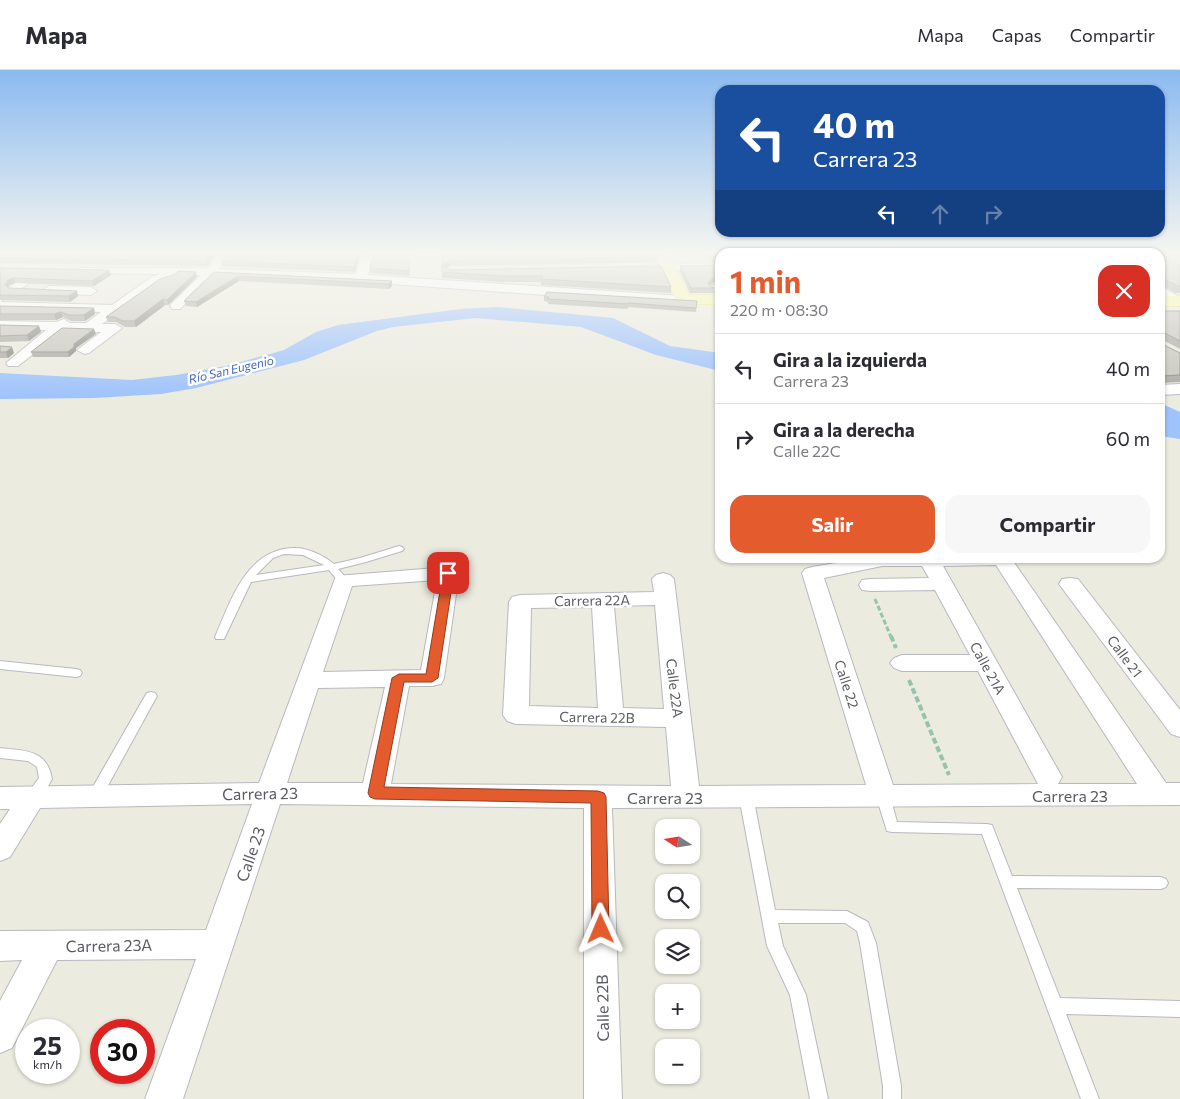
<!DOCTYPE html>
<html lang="es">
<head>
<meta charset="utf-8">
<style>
	body { margin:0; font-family:Commissioner,sans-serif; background:#f7f7f7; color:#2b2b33; height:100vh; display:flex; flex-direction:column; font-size:19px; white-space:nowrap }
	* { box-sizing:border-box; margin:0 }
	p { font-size:16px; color:#7c7c81 }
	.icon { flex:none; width:28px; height:28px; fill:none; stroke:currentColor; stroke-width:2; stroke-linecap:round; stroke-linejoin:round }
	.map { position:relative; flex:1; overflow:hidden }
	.side { position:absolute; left:715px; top:178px; width:450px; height:315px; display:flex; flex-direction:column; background:#fff; border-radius:15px; box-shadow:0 1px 4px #0004 }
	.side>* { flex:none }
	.hud { position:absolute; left:715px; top:15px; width:450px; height:152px; border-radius:15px; box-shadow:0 1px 4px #0004; background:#1a4fa0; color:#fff; overflow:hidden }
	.needle { width:32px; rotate:282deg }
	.buttons { position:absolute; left:655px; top:749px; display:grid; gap:10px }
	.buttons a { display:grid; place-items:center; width:45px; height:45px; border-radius:10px; background:#fff; box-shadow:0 1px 4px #0004; font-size:25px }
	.speed { position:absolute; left:15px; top:949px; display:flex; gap:10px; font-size:25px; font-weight:700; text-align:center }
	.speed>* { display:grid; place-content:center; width:65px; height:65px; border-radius:50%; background:#fff; box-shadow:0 1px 4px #0004; line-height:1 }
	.speed small { font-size:12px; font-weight:400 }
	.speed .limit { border:8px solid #d22; background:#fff; color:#111 }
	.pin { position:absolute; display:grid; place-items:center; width:42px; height:42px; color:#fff; margin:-21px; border-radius:10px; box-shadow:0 2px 8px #0006 }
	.me { position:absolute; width:55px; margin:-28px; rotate:359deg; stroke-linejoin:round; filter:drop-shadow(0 0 4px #0008) }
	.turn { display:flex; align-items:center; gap:18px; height:105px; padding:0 15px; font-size:22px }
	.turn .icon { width:65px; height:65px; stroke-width:2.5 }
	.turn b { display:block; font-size:35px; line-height:42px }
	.lanes { display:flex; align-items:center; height:48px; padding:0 15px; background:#0003; justify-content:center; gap:25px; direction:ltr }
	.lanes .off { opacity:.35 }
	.round { display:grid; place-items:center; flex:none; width:52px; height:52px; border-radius:15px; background:#f7f7f7 }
	.headline { display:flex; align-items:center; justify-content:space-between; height:85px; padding:0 15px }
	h1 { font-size:30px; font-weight:700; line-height:38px; color:#e45c2e }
	.cta { display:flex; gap:10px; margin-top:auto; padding:10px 15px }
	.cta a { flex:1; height:58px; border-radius:15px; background:#e45c2e; color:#fff; font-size:20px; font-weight:700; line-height:58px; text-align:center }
	.cta a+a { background:#f7f7f7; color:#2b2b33 }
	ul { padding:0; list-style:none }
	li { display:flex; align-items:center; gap:15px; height:70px; padding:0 15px; border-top:1px solid #e1e1e2 }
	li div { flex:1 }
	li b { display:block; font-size:19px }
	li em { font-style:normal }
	header { display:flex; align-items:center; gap:30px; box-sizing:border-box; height:70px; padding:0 25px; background:#fff; border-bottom:1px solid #e1e1e2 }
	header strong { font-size:24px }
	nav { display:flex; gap:28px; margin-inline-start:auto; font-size:18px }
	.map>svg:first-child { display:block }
	.green { fill:#bce3c3 }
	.water { fill:#9fc3fc }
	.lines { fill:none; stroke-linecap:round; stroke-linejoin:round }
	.service-casing { stroke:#b8b9bf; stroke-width:2 }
	.minor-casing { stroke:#b8b9bf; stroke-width:2 }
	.primary-casing { stroke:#edde58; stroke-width:1 }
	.path-far1 { stroke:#96c3ab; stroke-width:3; stroke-dasharray:5 2.5; stroke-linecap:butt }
	.path { stroke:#96c3ab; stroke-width:4; stroke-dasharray:6 3; stroke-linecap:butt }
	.service { fill:#fff; fill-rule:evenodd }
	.minor { fill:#fff; fill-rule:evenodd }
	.primary { fill:#fbfda4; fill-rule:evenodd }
	.wall { fill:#aaa9a3 }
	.shaded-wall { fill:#8b8a84 }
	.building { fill:#c6c5bd; stroke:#8b8a84 }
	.route { fill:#e45c2e; stroke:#943c1e }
	.labels { text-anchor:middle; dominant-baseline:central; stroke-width:5; stroke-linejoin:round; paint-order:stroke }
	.far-water-label { font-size:12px; font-style:italic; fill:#4369be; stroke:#fff }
	.street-label { font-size:14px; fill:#595b61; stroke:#fff }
	.near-street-label { font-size:16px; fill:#595b61; stroke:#fff }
</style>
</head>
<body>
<header>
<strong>Mapa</strong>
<nav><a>Mapa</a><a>Capas</a><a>Compartir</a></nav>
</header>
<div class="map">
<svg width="1180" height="1029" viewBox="0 0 1180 1029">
	<rect width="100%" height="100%" fill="#ecebe0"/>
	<!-- green -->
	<path class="green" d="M672 184H720V194L679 196Z"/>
	<!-- water -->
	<g class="water">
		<path d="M497 237 613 248 670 276 720 283V301L656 285 581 257 476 248 393 257 377 261 304 290 196 318 161 324 94 328 0 329V303L132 310 176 305 226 296 284 280 316 262 338 255 461 239Z"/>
		<path d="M1160 333 1180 342V369L1160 366Z"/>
	</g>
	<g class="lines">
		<defs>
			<g id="service">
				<path d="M399 476 402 477 404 479 402 481 366 492 338 499 348 510 343 513 339 512 329 500 251 512 224 569H216L215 567C231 530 247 478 295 478 308 478 323 485 334 494L360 488ZM284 484 303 485 324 495 256 505 273 488Z"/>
				<path d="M0 591 76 599 80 600 82 603 80 606 76 607 0 599Z"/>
				<path d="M151 622 155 623 157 626 100 730 95 731 90 730 88 726 90 722 145 626 147 623Z"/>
				<path d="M0 678C25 681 47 679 52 709 47 718 39 734 27 731L25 727 39 708 37 697 28 691 0 688Z"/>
				<path d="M746 721 751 722 753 726 775 840 847 841 868 852 876 873 901 1016V1029H883V1016L860 873 857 861 845 853H778L783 876 806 925 828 1029H810L790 925 767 876 739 726 741 722Z"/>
				<path d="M883 721 888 722 890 726 897 752 987 754 992 755 1012 806 1161 807 1166 809 1168 813 1166 817 1161 819 1017 818 1060 928 1180 931V947L1066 944 1099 1029H1081L982 764 892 762 887 761 876 726 878 722Z"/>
			</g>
			<g id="minor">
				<path d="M218 184H229L219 199 356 204 362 184H373L368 205 683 226 689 230 683 234 643 232 363 212 214 205 180 239H172L170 236 172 233 201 205H179L177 207 161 212 102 254H115L122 258 89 283 84 284 77 280 101 262 63 261 18 296H8L6 293 46 260 0 259V251L56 252 64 249 70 253H86L101 242 0 240V232L112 235 153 206 161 204 80 203 76 202 74 200 76 198H208Z"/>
				<path d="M720 193V199L647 201 641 198 647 195Z"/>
				<path d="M20 198 38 204 40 206 0 232V223L25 207 14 201Z"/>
				<path d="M715 214H720V222L711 221 709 218Z"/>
				<path d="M49 216 91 217 97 221 91 225 45 223 43 220Z"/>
				<path d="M1160 216 1180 227V236L1160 225Z"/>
				<path d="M1180 314V324L1160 325V315Z"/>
				<path d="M865 488H1011L1166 713H1180V735L612 738 622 1029H584V738L280 734 183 1029H145L196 889 57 890 12 978 0 983V931L22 890 0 891V861L206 860 252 734 40 738 10 787 0 791V754L10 739H0V717L259 713 336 506 449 497 456 499 459 503 444 608 441 614 432 616H409L391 714 671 716 666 657 516 654 507 651 503 645 509 532 512 527 520 525 654 522 652 509 656 505 663 503 670 505 674 509 699 716 866 715 802 503 805 499 812 497ZM996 495 1137 714H1058L1062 707 943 496ZM882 496H922L929 508 870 509 862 510 859 515 862 520 870 521 935 520 970 585H902L894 588 890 593 894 598 902 601H978L1038 714 893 715 824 508ZM437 510 421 600 323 602 352 516ZM655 535 664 639 623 638 614 536ZM592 537 598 638 529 636 531 538ZM385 617 363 713H287L318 618Z"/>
				<path d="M1070 508 1078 509 1180 640V667L1171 664 1059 514 1062 509Z"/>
			</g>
			<g id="primary">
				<path d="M655 184H669L689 225H720V235L677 233Z"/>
				<path d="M1160 184H1180V189L1160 190Z"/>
				<rect x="1160" y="226" width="20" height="10"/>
			</g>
		</defs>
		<!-- service casing -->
		<use href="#service" class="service-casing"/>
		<!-- minor casing -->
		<use href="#minor" class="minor-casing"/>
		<!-- primary casing -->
		<use href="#primary" class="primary-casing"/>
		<!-- path-far1 -->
		<path class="path-far1" d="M875 529 891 567"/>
		<!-- path -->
		<g class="path">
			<path d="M891 566 896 578"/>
			<path d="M909 610 949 705"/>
		</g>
		<!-- service -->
		<use href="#service" class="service"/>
		<!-- minor -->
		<use href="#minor" class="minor"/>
		<!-- primary -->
		<use href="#primary" class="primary"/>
	</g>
	<!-- wall -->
	<g class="wall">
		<path d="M0 184H216L207 196 0 193Z"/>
		<path d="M226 184H360L355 202 223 196 221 191Z"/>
		<path d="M409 184 410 206 370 203V198Z"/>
		<path d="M443 184 657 187V192L450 196 446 198 450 200 661 196 671 217V223L541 215V212H503L442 208V202Z"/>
		<path d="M706 184H720V192L710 191Z"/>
		<path d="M1160 184 1162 186 1180 185V223H1176L1162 215 1160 240 1162 241H1180V279L1161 269 1162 274 1180 283V312L1160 313Z"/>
		<path d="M720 195V212H714L710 216 714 218 713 223H690L680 202V196Z"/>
		<path d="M0 198 111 205 94 216 15 213 9 215 8 218 78 226 70 232 0 230Z"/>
		<path d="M214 202 392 211V216L389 219 239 211 197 237 186 236 184 231Z"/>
		<path d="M197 207 168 235H165L136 257H125L116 252H108L106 247Z"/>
		<path d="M544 227 697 231 696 242 628 237V239L548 234V232L544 231Z"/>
		<path d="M0 236 94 238 95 244 85 251H71L63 247 56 250H0Z"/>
		<path d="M0 255 39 256 41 262 29 271 0 272Z"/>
		<path d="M96 264 76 278V281L69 287H33L31 282Z"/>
		<path d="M0 276 14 283 8 288H0Z"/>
	</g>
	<!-- shaded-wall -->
	<g class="shaded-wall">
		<path d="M211 184H216L207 196 206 191Z"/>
		<path d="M358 184H360L355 202 354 197Z"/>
		<path d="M450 191V196L443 200 442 195Z"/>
		<path d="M109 200 111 205 94 216 92 211Z"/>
		<path d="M196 202 197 207 168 235 167 230Z"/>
		<path d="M238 206 239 211 197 237 196 232Z"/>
		<path d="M714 207V212L707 218 708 212Z"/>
		<path d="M13 208 15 213 9 215 7 220 5 215 8 210Z"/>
		<path d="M392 211V216L389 219 388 214Z"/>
		<path d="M77 221 78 226 70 232 68 226Z"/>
		<path d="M163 229 165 235 136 257 134 251Z"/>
		<path d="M94 238 95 244 85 251 84 245Z"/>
		<path d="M61 242 63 247 56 250 54 244Z"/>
		<path d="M39 256 41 262 29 271 27 265Z"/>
		<path d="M94 259 96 264 76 278V281L69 287 68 282 74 274Z"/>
		<path d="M12 277 14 283 8 288 6 282Z"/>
	</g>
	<!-- building -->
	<g class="building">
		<path d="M0 184H211L206 191 0 188Z"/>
		<path d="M226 184H358L354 197 221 191Z"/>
		<path d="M373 184H409V201L370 198Z"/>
		<path d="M443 184H656L657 187 450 191 442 195Z"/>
		<path d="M709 184H720V186H710Z"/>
		<path d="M1160 184H1162V186L1180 185V217L1162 208 1160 240 1162 241H1180V271L1161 261 1162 274 1180 283V305L1163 306 1161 311H1160Z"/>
		<path d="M720 195V207H714L708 212 710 216 714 218H691L680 196Z"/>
		<path d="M442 196 450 200 661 196 671 217 541 209 543 206H502L442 202Z"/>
		<path d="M0 198 109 200 92 211 13 208 8 210 5 215 9 218 77 221 68 226 0 225Z"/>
		<path d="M178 201 196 202 167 230 163 229 134 251H123L114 247H106L160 209 176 204Z"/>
		<path d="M214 202 392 211 388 214 238 206 196 232 184 231Z"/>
		<path d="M547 222 697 231 696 238 628 233V234L548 229 549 227H544Z"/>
		<path d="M0 236 94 238 84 245H69L61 242 54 244H0Z"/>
		<path d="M0 255 39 256 27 265 0 266Z"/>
		<path d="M62 258 94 259 74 274V277L68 282H31Z"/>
		<path d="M0 276 12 277 6 282H0Z"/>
	</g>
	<!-- sky -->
	<linearGradient id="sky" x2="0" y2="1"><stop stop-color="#8bbaf0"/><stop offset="0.56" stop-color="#f6f6f1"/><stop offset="1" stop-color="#f6f6f1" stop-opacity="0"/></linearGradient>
	<rect width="1180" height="328" fill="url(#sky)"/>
	<!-- route -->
	<path class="route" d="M448 500 454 503 438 608 432 612H404L384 717 598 721 604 723 606 727 609 859 607 865 601 867 595 865 592 859 591 733 375 729 370 727 368 723 392 608 399 604H426L443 503Z"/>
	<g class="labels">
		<!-- far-water labels -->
		<g class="far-water-label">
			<text transform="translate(231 299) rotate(-13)">Río San Eugenio</text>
		</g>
		<!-- street labels -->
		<g class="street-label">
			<text transform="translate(592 530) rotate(-1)">Carrera 22A</text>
			<text transform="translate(1125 586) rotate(53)">Calle 21</text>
			<text transform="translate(988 598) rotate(61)">Calle 21A</text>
			<text transform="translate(847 614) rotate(72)">Calle 22</text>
			<text transform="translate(675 618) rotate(83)">Calle 22A</text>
			<text transform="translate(597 647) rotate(1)">Carrera 22B</text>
		</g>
		<!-- near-street labels -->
		<g class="near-street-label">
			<text transform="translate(260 723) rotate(-1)">Carrera 23</text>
			<text x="1070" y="725">Carrera 23</text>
			<text x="665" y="727">Carrera 23</text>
			<text transform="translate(250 784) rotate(-71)">Calle 23</text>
			<text transform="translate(109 875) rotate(-1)">Carrera 23A</text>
			<text transform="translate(602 938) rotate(-91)">Calle 22B</text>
		</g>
	</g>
</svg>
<div class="buttons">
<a><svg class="needle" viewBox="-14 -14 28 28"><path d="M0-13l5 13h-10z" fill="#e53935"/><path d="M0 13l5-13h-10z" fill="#7c7c81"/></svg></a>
<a><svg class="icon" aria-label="search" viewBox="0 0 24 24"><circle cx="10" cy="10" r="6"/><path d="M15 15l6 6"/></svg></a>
<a><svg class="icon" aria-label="layers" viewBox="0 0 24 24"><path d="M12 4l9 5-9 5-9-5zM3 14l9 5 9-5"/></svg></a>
<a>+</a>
<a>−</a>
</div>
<div class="speed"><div>25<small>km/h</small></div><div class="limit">30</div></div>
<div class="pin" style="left:448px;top:503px;background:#d93025"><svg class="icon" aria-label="arrive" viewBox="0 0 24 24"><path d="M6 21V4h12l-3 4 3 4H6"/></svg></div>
<svg class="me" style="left:601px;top:859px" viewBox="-20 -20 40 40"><path d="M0-17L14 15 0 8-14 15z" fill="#e45c2e" stroke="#fff" stroke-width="4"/></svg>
<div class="hud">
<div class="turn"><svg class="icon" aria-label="left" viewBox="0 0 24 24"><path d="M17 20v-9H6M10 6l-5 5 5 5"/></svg><div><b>40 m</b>Carrera 23</div></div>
<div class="lanes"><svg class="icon" aria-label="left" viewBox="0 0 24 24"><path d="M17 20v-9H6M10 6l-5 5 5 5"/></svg><svg class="icon off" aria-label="ahead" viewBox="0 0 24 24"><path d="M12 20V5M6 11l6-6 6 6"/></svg><svg class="icon off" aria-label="right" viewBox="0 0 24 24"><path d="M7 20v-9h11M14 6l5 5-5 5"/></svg></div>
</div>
<section class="side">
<div class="headline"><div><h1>1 min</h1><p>220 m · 08:30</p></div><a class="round" style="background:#d93025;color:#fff"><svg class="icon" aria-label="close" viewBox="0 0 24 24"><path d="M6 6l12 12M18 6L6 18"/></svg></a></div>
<ul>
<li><svg class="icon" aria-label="left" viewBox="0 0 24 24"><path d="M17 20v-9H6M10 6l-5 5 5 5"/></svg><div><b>Gira a la izquierda</b><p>Carrera 23</p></div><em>40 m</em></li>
<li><svg class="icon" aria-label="right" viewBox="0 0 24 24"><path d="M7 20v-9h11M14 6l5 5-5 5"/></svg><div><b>Gira a la derecha</b><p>Calle 22C</p></div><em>60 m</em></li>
</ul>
<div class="cta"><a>Salir</a><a>Compartir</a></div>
</section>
</div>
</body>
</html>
